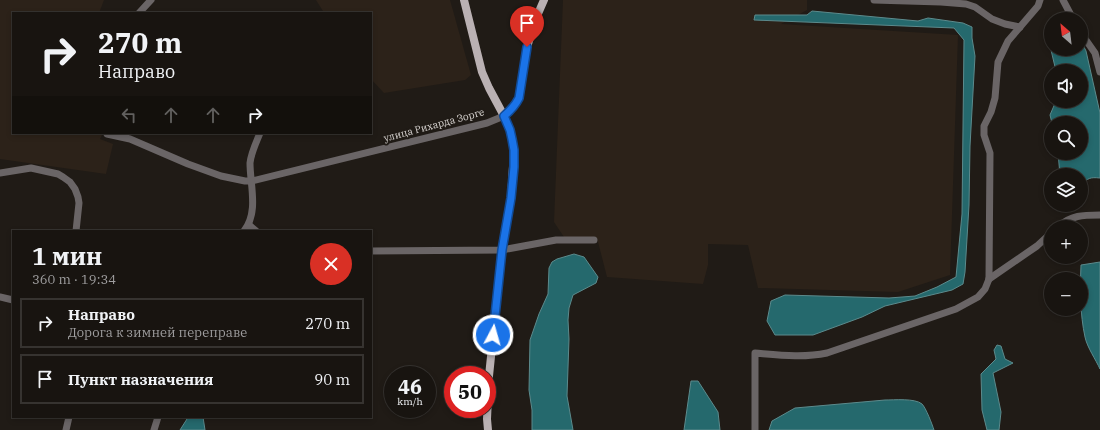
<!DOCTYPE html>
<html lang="ru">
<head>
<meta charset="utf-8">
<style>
	body { margin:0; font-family:"IBM Plex Serif",serif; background:#25211e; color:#f1f3f6; height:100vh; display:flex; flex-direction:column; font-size:15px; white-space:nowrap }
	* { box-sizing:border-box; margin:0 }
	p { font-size:13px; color:#9f9e9f }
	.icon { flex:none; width:22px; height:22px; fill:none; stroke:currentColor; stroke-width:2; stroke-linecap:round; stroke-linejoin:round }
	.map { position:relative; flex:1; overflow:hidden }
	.sheet { position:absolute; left:12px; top:230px; width:360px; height:188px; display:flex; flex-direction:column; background:#181410; border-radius:0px; box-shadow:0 2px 6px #0003,0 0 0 1px #363330 }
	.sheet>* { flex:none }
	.banner { position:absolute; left:12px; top:12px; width:360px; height:122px; border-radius:0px; box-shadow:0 2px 6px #0003,0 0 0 1px #363330; background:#181410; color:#f1f3f6; overflow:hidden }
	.needle { width:26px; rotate:332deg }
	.fabs { position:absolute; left:1044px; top:12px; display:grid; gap:8px }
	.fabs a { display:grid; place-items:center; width:44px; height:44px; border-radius:50%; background:#181410; box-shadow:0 2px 6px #0003,0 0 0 1px #363330; font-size:20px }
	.speed { position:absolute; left:384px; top:366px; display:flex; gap:8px; font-size:20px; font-weight:700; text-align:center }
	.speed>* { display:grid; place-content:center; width:52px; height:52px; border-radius:50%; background:#181410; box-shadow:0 2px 6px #0003,0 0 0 1px #363330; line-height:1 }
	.speed small { font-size:10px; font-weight:400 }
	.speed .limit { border:6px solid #d22; background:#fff; color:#111 }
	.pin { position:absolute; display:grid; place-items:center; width:34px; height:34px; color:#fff; margin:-41px -17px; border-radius:50% 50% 50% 0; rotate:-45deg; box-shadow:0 0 4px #0007 }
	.pin .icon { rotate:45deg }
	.me { position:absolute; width:44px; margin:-22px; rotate:6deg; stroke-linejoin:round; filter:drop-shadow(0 0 3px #0008) }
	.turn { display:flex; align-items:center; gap:14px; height:84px; padding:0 20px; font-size:18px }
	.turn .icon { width:52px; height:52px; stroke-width:2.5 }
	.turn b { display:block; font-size:28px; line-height:34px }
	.lanes { display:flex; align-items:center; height:38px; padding:0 20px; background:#0003; justify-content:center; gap:20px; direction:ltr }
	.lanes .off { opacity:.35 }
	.round { display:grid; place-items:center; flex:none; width:42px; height:42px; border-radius:21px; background:#25211e }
	.summary { display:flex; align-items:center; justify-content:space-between; height:68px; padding:0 20px }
	h1 { font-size:24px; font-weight:700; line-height:30px }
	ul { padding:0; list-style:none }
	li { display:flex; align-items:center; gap:12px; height:50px; margin:0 8px 6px; padding:0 12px; border:2px solid #363330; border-radius:0px }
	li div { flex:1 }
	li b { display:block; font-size:15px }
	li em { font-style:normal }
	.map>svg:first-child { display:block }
	.built { fill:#2c2219 }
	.water { fill:#25696d; stroke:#5c8a8c }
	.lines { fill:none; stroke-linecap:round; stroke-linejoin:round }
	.minor { stroke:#6a6566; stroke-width:7 }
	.major { stroke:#bab1b3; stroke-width:8 }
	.route-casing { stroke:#114b97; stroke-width:10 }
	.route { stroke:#1a73e8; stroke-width:7 }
	.labels { text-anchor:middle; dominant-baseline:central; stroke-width:4; stroke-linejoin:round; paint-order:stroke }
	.street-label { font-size:10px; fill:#dbd7d4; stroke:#201b16 }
</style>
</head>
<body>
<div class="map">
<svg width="1100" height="430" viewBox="0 0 1100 430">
	<rect width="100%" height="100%" fill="#201b16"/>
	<!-- built -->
	<g class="built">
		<path d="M0 0H104L99 13H13V133H103L100 139 113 144 106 174 0 159Z"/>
		<path d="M316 0H450L471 75 465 80 384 93 371 79V13H322L323 11Z"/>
		<path d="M563 0H807V10L781 24 958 35 950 275 898 292 758 288 748 245 708 244V265L703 284 607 277 597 238 564 237 554 222Z"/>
	</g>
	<!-- water -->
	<g class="water">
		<path d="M812 11 918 21 928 18 963 23 972 27V38L975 56 970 146 969 205 965 272 963 284 952 290 885 306 862 317 813 335H775L767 321 771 301 785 295 889 298 915 296 937 287 956 277 962 214 964 40 954 28 754 20 755 15H807Z"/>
		<path d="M1081 41 1086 51 1100 113V178C1090 177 1088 178 1081 185V175H1060L1058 153H1081V123H1052L1050 115 1056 101H1081V71H1056L1051 50V49H1081Z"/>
		<path d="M574 254 584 257 598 277 596 283 573 295 569 308 568 320 569 339 567 396 573 430H532V410L529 390 530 340 539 314 548 294 549 268 552 262 557 259Z"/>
		<path d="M1100 262V369C1096 360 1087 347 1085 337 1080 314 1080 289 1081 265Z"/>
		<path d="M997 345 1001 346 1005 359 1013 363 993 373 1001 412 999 430H987L982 410 981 374 996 359 994 350Z"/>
		<path d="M691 381H698L718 412 720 430H684Z"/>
		<path d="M885 400C894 400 915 398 922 404 926 408 932 424 934 430H769L772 421 795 408Z"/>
		<path d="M187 417H203L205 430H180L187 419Z"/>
	</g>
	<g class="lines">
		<!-- minor -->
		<g class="minor">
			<path d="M874 0 941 2 966 4 975 7 992 19 1005 24 1020 27"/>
			<path d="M1063 0 1073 19"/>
			<path d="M139 13 151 0"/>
			<path d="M1081 33 1095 53 1100 72"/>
			<path d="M107 133V134L130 139 188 164 221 176 245 181H252L487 123 504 116"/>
			<path d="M0 173 31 168 58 174 63 177 70 182 75 189 78 197 79 203 76 231"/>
			<path d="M249 225 256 231"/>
			<path d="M1058 227C1071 215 1083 215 1100 215"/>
			<path d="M244 231C259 212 250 185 250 163 251 153 256 143 260 133"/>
			<path d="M371 251 502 250 556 240H594"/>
			<path d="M989 279 1037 246 1051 233"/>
			<path d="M0 297 13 300"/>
			<path d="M66 430 69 417"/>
			<path d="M154 430 158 417"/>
			<path d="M755 430V353C779 355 803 358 827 353L956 309 978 297 985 289 989 279 990 153 984 135V126L991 112 995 98 998 62 1008 41 1038 6 1040 0"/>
		</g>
		<!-- major -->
		<g class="major">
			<path d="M464 0 482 72 489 88 504 116 510 130 514 150 511 198 502 250 489 376 487 419 488 430"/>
			<path d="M504 116C510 110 515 106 519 98L527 47 537 16 544 0"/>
		</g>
	</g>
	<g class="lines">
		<defs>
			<path id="route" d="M493 335 502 250 511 198 514 167V150L512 139 510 130 504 116C510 111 515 106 519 98L527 47"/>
		</defs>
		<!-- route casing -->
		<use href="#route" class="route-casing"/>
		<!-- route -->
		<use href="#route" class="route"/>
	</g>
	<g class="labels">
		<!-- street labels -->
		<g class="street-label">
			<text transform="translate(434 125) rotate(-15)">улица Рихарда Зорге</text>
		</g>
	</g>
</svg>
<div class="fabs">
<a><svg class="needle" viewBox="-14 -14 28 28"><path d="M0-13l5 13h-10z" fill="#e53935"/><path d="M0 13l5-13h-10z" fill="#9f9e9f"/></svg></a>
<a><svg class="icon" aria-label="sound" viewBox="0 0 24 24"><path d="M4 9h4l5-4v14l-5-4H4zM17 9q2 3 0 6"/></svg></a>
<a><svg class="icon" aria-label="search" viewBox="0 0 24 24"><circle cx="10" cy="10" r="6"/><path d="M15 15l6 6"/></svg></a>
<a><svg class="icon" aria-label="layers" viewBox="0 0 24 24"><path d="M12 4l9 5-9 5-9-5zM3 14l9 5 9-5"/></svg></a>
<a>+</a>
<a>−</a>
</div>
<div class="speed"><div>46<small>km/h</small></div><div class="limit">50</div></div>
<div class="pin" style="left:527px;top:47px;background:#d93025"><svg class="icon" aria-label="arrive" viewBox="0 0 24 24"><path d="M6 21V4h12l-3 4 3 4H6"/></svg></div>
<svg class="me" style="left:493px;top:335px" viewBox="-20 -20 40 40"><circle r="17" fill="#1a73e8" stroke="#fff" stroke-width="3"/><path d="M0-11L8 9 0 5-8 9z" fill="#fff"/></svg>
<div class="banner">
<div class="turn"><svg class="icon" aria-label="right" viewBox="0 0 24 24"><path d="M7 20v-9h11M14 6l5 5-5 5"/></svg><div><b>270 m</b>Направо</div></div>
<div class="lanes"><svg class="icon off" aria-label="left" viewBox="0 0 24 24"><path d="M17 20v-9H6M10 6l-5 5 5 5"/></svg><svg class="icon off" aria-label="ahead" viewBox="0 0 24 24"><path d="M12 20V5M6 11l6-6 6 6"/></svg><svg class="icon off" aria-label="ahead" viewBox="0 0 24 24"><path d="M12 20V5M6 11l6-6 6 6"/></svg><svg class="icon" aria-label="right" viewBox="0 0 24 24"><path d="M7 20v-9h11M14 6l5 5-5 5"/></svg></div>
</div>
<section class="sheet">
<div class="summary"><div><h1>1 мин</h1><p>360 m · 19:34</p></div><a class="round" style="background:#d93025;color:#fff"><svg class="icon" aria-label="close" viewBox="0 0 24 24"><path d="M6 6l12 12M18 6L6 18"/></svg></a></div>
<ul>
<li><svg class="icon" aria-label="right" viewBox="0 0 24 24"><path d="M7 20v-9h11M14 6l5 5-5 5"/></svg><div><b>Направо</b><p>Дорога к зимней переправе</p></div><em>270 m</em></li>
<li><svg class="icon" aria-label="arrive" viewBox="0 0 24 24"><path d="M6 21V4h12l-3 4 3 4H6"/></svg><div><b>Пункт назначения</b></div><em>90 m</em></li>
</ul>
</section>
</div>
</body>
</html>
